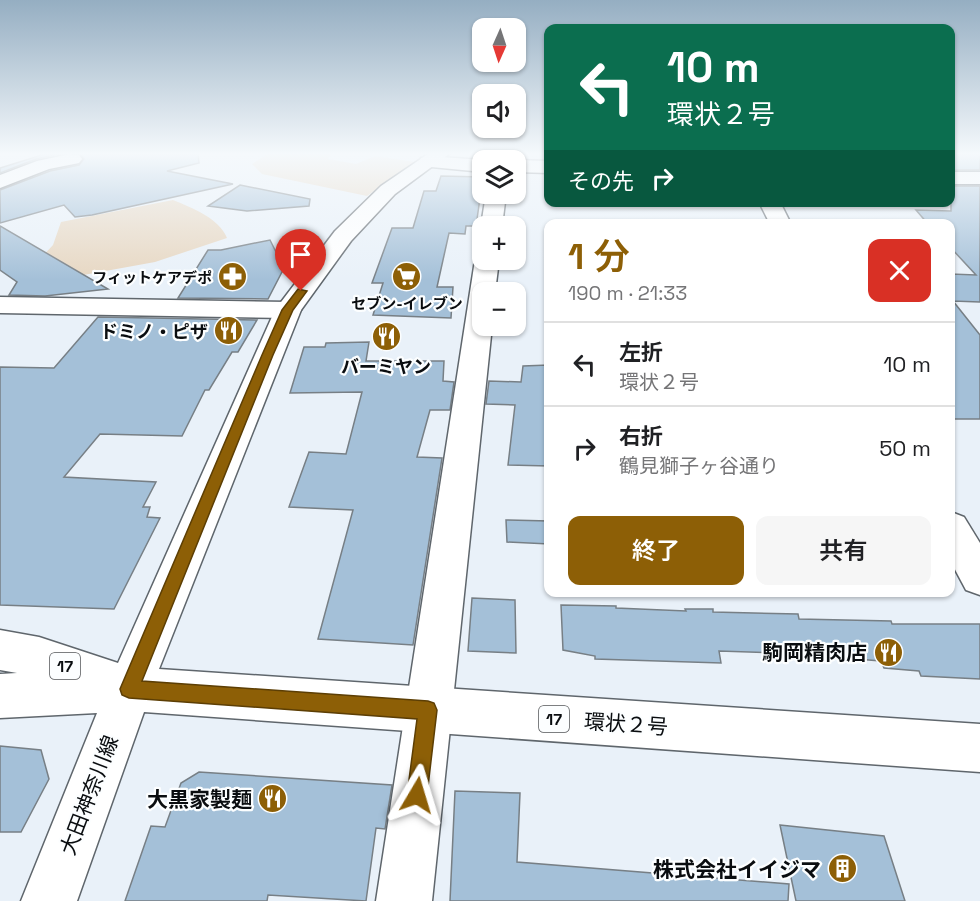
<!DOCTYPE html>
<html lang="ja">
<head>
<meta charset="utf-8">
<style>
	body { margin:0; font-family:"Space Grotesk","Noto Sans JP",sans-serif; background:#f6f6f6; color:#202124; height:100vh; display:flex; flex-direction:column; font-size:22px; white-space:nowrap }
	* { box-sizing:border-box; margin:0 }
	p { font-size:20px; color:#757577 }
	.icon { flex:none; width:33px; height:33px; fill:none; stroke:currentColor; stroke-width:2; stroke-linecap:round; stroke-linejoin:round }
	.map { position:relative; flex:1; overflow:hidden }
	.side { position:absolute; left:544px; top:219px; width:411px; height:378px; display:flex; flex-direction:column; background:#fff; border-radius:12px; box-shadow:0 2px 4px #0004 }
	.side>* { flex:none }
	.hud { position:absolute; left:544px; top:24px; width:411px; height:183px; border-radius:12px; box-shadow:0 2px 4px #0004; background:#0b6e4f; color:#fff; overflow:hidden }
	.needle { width:39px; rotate:183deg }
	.controls { position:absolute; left:472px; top:18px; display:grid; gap:12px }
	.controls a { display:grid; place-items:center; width:54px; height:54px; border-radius:12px; background:#fff; box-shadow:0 2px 4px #0004; font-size:30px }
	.pin { position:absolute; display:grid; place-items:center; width:51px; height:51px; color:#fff; margin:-62px -26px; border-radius:50% 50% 50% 0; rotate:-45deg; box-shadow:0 0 6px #0007 }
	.pin .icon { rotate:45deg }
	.me { position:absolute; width:66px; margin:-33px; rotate:7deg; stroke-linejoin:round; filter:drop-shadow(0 0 4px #0008) }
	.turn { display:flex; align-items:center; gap:21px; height:126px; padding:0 24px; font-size:27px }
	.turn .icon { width:78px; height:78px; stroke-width:2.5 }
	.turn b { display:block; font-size:42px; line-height:51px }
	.then { display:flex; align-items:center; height:57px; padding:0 24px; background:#0003; gap:12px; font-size:22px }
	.round { display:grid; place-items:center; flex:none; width:63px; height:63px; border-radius:12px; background:#f6f6f6 }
	.summary { display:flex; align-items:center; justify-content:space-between; height:102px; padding:0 24px }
	h1 { font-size:36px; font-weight:600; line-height:45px; color:#8d5f06 }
	.primary-button { display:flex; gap:12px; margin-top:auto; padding:12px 24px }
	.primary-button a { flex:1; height:69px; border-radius:12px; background:#8d5f06; color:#fff; font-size:24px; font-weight:600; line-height:69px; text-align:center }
	.primary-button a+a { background:#f6f6f6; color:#202124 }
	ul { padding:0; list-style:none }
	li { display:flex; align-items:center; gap:18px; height:84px; padding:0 24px; border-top:2px solid #e0e0e0 }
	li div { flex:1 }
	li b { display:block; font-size:22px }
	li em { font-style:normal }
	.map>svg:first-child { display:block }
	.green { fill:#e7d7c2 }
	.building { fill:#a4c0d8; stroke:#777f85; stroke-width:1.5 }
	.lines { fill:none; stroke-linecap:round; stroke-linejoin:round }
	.minor-casing { stroke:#5f666c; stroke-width:3 }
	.major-casing { stroke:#5f666c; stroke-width:3 }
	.minor { fill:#fff; fill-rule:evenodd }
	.major { fill:#fff; fill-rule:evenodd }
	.route { fill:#8d5f06; stroke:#5c3e04; stroke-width:1.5 }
	.labels { text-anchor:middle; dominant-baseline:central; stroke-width:4.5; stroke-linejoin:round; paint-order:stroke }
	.far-poi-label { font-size:15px; font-weight:bold; fill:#0a0d10; stroke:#fcfeff; text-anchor:end }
	.shield { fill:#fcfeff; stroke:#535558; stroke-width:1.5 }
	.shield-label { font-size:16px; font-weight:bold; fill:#0a0d10 }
	.poi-label { font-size:18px; font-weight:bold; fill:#0a0d10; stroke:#fcfeff; text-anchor:end }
	.near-poi-label { font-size:21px; font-weight:bold; fill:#0a0d10; stroke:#fcfeff; text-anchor:end }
	.near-street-label { font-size:21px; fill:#0a0d10; stroke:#fcfeff }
</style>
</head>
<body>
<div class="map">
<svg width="980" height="901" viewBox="0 0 980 901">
	<rect width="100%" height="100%" fill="#e9f1f9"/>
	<!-- green -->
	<g class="green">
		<path d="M267 154H332L328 159 356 164 375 156 415 162 367 196 262 174 252 164Z"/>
		<path d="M173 200C192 208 219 218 227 238L155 262 23 286 40 259 53 245 61 222Z"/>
	</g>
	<!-- building -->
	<g class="building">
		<path d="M45 154H59L36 159 0 173V168Z"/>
		<path d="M81 154H198L199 163 167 171 233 184 92 215 75 217 64 205 0 223V190L50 171 79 165 84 159Z"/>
		<rect x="951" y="154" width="29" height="16"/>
		<path d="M441 176 483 177 476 226H466L465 234 449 233 437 287H453L451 318 373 315 383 283H372L392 228H413L424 191H436Z"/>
		<path d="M240 185 310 199 309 206 247 211 208 206Z"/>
		<path d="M951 186H980V302L953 301 980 335V419H951V274L976 275 951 248V224H928L916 210 951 211Z"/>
		<path d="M0 226 108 289 45 296 9 295 17 282 0 270Z"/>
		<path d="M270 240 284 268 268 299 178 298 208 250H221Z"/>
		<path d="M98 317 257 320 238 352H232L209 390H205L182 436 100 434 64 477 156 482 143 507H150L147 517 160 518 114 609 0 605V367L54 368Z"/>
		<path d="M369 342 366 361H444L443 381 454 382 450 410H430L417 457 442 458 413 645 318 639 353 510 289 507 309 452 346 454 362 392 290 393 304 347H325L326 343Z"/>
		<path d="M549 365V466L508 465 515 405 486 404 489 381 521 382 523 366Z"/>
		<path d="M506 520 549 521V544L507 542Z"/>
		<path d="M472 598 515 600 516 653 468 651Z"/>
		<path d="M561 605 616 606V608L686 611 685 609H713V612L798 614 799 619 891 621 892 624H980V679L921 676 919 671 884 668 881 661 779 653 719 651 721 663 595 659V656L563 650Z"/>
		<path d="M0 746 41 750 49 779 21 832H0Z"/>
		<path d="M199 772 392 785 385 829 376 828 366 901 268 895 267 901H125L151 826 165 827 181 783Z"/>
		<path d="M455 791 520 793 517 862 789 884 788 901H450Z"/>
		<path d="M780 825 884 836 905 901H796Z"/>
	</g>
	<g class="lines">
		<defs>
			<g id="minor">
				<path d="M70 154 79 155 82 159 79 163 49 169 0 188V175L37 161Z"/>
				<path d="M428 156 483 160V172L421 166 419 162 421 158Z"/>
				<path d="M516 160 549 161V173L516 172Z"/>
				<rect x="951" y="172" width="29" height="12"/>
				<path d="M486 194H506L502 226H483V229L481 226Z"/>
				<path d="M759 202H780L791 224H770Z"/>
				<path d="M483 254V260H499L495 292H483V326H492L432 901H376L475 260Z"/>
				<path d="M0 297 288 302 297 305 301 310 297 315 288 318 0 313Z"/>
				<path d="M951 512 964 517 980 543V595L966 590 951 562Z"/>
			</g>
			<path id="major" d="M428 154H449L395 194 351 241 301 310 159 669 980 724V772L144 712 77 901H21L97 713 0 718V674L17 673 0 670V630L39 637 118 663 275 310 335 231 381 186Z"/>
		</defs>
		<!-- minor casing -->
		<use href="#minor" class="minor-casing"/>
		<!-- major casing -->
		<use href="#major" class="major-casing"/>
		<!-- minor -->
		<use href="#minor" class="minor"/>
		<!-- major -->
		<use href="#major" class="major"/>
	</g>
	<!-- sky -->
	<linearGradient id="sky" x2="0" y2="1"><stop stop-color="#95aec2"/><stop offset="0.55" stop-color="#f5f9fc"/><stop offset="1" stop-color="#f5f9fc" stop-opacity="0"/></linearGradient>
	<rect width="980" height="280" fill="url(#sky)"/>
	<!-- route -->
	<path class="route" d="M298 289 307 291 293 310 273 355 142 681 428 701 434 703 437 710 427 795 424 802 417 805 410 802 407 795 417 719 129 698 122 695 120 689 262 355 282 310Z"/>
	<!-- icons -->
	<defs>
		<symbol id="supermarket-disc" viewBox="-11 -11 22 22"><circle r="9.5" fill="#8d5f06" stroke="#fcfeff"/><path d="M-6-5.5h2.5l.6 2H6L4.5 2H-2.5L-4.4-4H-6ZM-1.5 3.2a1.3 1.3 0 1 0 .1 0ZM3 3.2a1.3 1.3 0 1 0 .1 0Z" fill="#fff"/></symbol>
		<symbol id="pharmacy-disc" viewBox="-11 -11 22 22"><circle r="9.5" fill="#8d5f06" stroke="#fcfeff"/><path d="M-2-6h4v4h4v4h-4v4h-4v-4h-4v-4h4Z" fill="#fff"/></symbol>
		<symbol id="restaurant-disc" viewBox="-11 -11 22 22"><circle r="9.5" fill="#8d5f06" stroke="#fcfeff"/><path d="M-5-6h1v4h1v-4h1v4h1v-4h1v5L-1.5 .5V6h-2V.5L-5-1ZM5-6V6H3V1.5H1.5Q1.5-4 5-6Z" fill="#fff"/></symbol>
		<symbol id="building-disc" viewBox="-11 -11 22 22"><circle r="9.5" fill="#8d5f06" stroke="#fcfeff"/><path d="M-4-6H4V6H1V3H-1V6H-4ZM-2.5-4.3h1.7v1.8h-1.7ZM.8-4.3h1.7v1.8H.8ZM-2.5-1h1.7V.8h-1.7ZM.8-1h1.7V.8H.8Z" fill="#fff"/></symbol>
	</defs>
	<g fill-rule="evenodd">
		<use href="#supermarket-disc" x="390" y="260" width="33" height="33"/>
		<use href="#pharmacy-disc" x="216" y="260" width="33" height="33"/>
		<use href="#restaurant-disc" x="212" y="314" width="33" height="33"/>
		<use href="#restaurant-disc" x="370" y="320" width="33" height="33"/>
		<use href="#restaurant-disc" x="872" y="636" width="33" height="33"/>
		<use href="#restaurant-disc" x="256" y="782" width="33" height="33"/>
		<use href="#building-disc" x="826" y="852" width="33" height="33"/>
	</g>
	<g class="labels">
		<!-- far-poi labels -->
		<g class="far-poi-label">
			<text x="212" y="277">フィットケアデポ</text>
			<text x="407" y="303" text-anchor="middle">セブン-イレブン</text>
		</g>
		<!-- shield labels -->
		<g class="shield">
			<rect x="50" y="653" width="30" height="26" rx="4.5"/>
			<rect x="539" y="706" width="30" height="26" rx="4.5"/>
		</g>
		<g class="shield-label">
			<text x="65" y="666">17</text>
			<text x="554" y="719">17</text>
		</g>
		<!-- poi labels -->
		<g class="poi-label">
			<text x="208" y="331">ドミノ・ピザ</text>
			<text x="386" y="366" text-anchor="middle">バーミヤン</text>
		</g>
		<!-- near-poi labels -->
		<g class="near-poi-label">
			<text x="867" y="652">駒岡精肉店</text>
			<text x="252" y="799">大黒家製麺</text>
			<text x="821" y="869">株式会社イイジマ</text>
		</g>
		<!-- near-street labels -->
		<g class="near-street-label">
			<text transform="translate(626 724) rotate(4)">環状２号</text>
			<text transform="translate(89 795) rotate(-69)">大田神奈川線</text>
		</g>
	</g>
</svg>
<div class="controls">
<a><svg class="needle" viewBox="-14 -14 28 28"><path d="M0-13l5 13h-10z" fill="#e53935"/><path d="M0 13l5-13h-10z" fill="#757577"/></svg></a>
<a><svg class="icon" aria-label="sound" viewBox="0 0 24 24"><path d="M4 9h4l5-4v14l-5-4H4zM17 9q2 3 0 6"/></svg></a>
<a><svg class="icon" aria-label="layers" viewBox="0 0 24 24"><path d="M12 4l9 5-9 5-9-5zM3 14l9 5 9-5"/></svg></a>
<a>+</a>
<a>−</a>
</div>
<div class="pin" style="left:301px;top:291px;background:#d93025"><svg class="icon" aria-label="arrive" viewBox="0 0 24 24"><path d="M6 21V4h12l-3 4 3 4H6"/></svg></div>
<svg class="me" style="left:417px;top:795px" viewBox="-20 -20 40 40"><path d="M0-17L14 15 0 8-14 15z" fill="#8d5f06" stroke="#fff" stroke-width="4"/></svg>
<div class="hud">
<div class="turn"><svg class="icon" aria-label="left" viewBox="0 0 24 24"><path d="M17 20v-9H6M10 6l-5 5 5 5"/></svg><div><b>10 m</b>環状２号</div></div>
<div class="then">その先<svg class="icon" aria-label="right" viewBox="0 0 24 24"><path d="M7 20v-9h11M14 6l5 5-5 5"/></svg></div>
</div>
<section class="side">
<div class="summary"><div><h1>1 分</h1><p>190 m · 21:33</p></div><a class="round" style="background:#d93025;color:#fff"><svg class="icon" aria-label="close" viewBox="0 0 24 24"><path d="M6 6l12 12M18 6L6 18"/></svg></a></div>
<ul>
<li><svg class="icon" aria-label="left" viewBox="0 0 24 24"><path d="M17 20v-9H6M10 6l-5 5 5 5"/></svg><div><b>左折</b><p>環状２号</p></div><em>10 m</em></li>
<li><svg class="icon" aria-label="right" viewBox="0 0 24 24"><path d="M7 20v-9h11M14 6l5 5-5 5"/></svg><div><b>右折</b><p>鶴見獅子ヶ谷通り</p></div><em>50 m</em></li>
</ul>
<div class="primary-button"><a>終了</a><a>共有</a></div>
</section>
</div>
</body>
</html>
